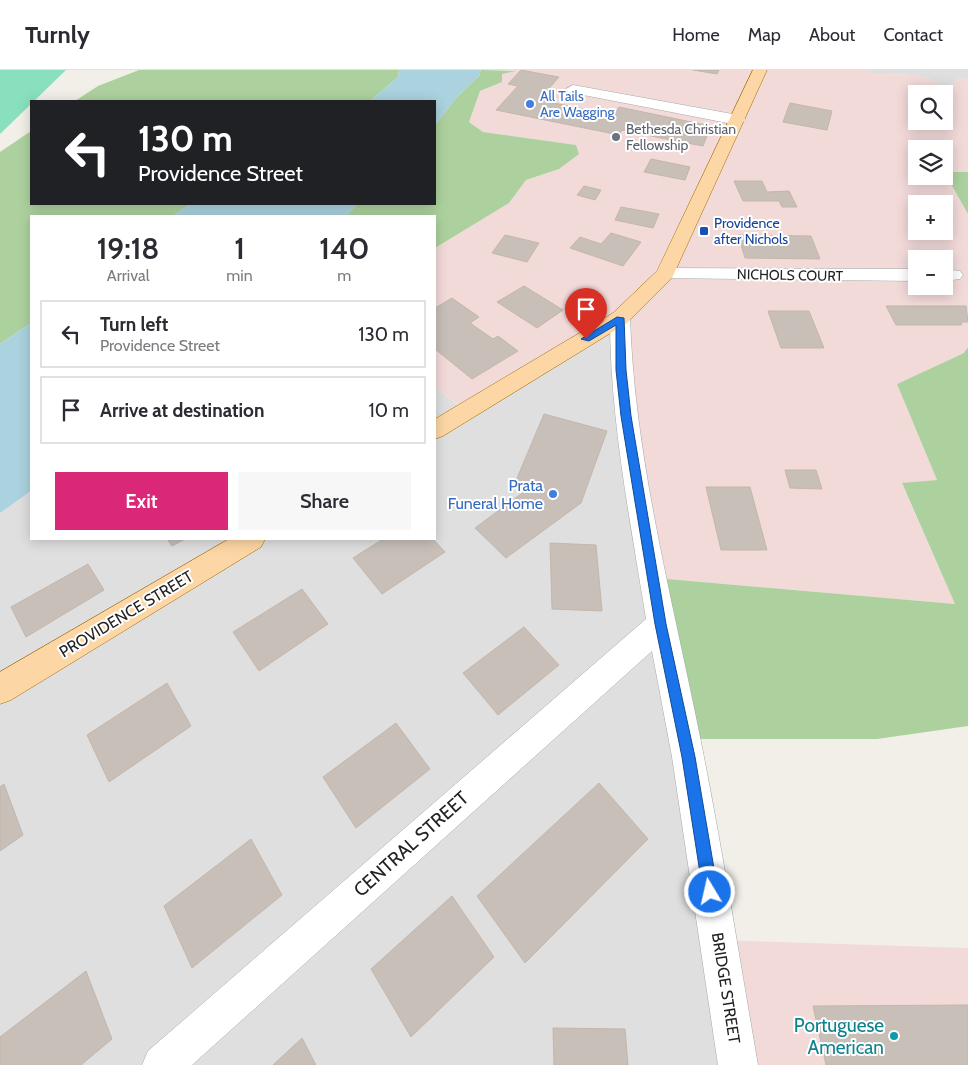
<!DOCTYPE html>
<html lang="en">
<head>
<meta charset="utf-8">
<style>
	body { margin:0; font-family:Cabin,sans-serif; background:#f7f7f7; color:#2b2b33; height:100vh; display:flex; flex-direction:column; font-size:19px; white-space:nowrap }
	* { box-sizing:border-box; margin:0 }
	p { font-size:16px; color:#7c7c81 }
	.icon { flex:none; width:28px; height:28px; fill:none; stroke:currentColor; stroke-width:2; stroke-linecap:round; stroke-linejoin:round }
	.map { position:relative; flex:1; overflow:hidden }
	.sheet { position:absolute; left:30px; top:145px; width:406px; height:325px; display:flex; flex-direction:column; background:#fff; border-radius:0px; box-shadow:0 2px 12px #0003 }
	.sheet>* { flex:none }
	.hud { position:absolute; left:30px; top:30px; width:406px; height:105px; border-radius:0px; box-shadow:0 2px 12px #0003; background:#202124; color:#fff; overflow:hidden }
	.controls { position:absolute; left:908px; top:15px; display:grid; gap:10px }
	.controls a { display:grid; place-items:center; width:45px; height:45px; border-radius:0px; background:#fff; box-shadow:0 2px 12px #0003; font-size:25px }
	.pin { position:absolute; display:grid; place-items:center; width:42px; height:42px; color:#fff; margin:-51px -21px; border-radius:50% 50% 50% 0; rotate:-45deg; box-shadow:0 0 5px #0007 }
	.pin .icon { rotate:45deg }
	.me { position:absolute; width:55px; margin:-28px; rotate:351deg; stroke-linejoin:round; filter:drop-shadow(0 0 4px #0008) }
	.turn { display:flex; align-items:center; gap:18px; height:105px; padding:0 25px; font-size:22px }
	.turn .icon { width:65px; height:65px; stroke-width:2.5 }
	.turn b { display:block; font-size:35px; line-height:42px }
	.eta { display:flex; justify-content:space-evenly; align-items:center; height:85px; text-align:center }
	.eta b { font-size:30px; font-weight:600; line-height:35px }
	.primary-button { display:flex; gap:10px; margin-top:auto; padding:10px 25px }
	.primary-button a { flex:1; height:58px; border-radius:0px; background:#db2777; color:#fff; font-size:20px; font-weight:600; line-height:58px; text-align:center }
	.primary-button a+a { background:#f7f7f7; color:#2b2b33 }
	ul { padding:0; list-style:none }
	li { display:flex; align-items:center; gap:15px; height:68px; margin:0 10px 8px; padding:0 15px; border:2px solid #e1e1e2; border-radius:0px }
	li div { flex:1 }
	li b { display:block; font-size:19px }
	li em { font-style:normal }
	header { display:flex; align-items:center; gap:30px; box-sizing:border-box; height:70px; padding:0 25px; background:#fff; border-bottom:1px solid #e1e1e2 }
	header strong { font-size:24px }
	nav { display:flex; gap:28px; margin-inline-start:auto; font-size:18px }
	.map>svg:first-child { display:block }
	.residential { fill:#e0dfdf }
	.commercial { fill:#f2dad9; fill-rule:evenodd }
	.forest { fill:#add19e }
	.pitch { fill:#88e0be }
	.water { fill:#aad3df }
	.building { fill:#c7bfb8; stroke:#c4b6ab }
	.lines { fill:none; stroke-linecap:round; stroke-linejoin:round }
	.minor-casing { stroke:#a9a9a9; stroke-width:1 }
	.major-casing { stroke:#a06b00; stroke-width:1 }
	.minor { fill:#fff; fill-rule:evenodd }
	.major { fill:#fcd6a4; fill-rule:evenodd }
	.route { fill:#1a73e8; stroke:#114b97 }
	.shop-dot { fill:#3f7fe0; stroke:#fff; stroke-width:2 }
	.worship-dot { fill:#6b7280; stroke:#fff; stroke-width:2 }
	.transit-dot { fill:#1a4fb4; stroke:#fff; stroke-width:2 }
	.culture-dot { fill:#0f9aa8; stroke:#fff; stroke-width:2 }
	.labels { text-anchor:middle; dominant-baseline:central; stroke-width:4; stroke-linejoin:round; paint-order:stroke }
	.far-shop-label { font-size:14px; fill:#366cbe; stroke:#fff; text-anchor:start }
	.far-worship-label { font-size:14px; fill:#5b616d; stroke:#fff; text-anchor:start }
	.far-transit-label { font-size:14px; fill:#164399; stroke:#fff; text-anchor:start }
	.far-street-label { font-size:14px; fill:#222; stroke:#fff }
	.shop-label { font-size:16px; fill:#366cbe; stroke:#fff; text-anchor:end }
	.street-label { font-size:16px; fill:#222; stroke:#fff }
	.near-street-label { font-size:19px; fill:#222; stroke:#fff }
	.near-culture-label { font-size:19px; fill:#0d838f; stroke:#fff; text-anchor:end }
</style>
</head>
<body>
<header>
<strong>Turnly</strong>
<nav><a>Home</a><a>Map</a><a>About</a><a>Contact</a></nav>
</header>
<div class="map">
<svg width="968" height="995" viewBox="0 0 968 995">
	<rect width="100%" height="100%" fill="#f2efe9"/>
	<!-- residential -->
	<g class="residential">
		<path d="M866 0H968V9L959 8 952 16 939 15 930 9 916 5 871 4Z"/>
		<path d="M609 256 737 995H0V443L31 421V469H435V316L461 338Z"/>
	</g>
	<!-- commercial -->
	<g class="commercial">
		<path d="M516 0H866L871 4 916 5 930 9 939 15 952 16 959 8 968 9V102L944 103 968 144V277L964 283 897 314 937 410 902 414 955 534 656 508 616 256 462 338 435 316V178L509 133 526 110 559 99 576 75 483 62 469 52 480 21 502 12V4ZM916 24H944V51H916ZM916 79H944V106H916ZM916 134H944V161H916ZM916 189H944V216H916Z"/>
		<path d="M717 870 968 878V995H737Z"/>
	</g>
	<!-- forest -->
	<g class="forest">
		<path d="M139 0H399L398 7 370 31H75L98 16Z"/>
		<path d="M481 0 516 1 502 4V12L480 21 469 52 483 62 576 75 579 84 559 99 526 110 509 133 435 178V146H346L357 134H435V55L456 28 479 6Z"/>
		<path d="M31 61V134H190L173 146H31V253L0 274V82Z"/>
		<path d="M944 102H968V144Z"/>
		<path d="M968 277V656L877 669H687L656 508 955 534 902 413 937 410 897 314 964 283Z"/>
	</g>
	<!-- pitch -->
	<path class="pitch" d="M0 0H66L34 31H31V34L0 64Z"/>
	<!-- water -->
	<g class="water">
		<path d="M399 0H481L479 6 456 28 435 55V31H370L398 7Z"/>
		<path d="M190 134H357L346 146H173Z"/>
		<path d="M31 253V421L0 443V274Z"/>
	</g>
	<!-- building -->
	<g class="building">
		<path d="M521 0 559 7 539 30 614 45 619 37 672 48 661 68 622 60 619 65 496 40 518 16 508 14Z"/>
		<path d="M693 0H719L717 4Z"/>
		<path d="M790 33 832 41 827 60 783 52Z"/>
		<path d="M672 48 711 56 703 76 661 68Z"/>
		<path d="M651 89 690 97 685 110 644 102Z"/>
		<path d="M734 111H762L767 122 789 121 797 137H782L779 131H743Z"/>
		<path d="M584 116 601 120 595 130 577 125Z"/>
		<path d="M621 137 659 144 653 158 615 150Z"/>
		<path d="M611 163 641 172 623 196 570 178 580 167 601 174Z"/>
		<path d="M505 165 539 173 527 192 492 183Z"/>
		<path d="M738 165 811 166 820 189 745 188Z"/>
		<path d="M524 216 563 240 537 258 497 232Z"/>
		<path d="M452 228 479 247 470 253 493 269 498 266 518 281 472 309 435 279V238Z"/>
		<path d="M886 236H966L968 252H962L961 255H896Z"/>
		<path d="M768 241H809L824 278H781Z"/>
		<path d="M544 344 607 361 581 433 506 488 475 458 533 415 515 413Z"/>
		<path d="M785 400H816L822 419 790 418Z"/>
		<path d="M706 417H750L767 480H721Z"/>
		<path d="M167 469H185L172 476Z"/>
		<path d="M383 469H433L445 482 382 524 353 488Z"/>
		<path d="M550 473 596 475 602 541 552 539Z"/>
		<path d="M88 494 104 520 26 567 11 537Z"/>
		<path d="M302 519 328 554 259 601 233 562Z"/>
		<path d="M524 557 559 595 498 645 463 603Z"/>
		<path d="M167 613 191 656 109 712 87 665Z"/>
		<path d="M396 653 430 699 356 758 323 707Z"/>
		<path d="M599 713 648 769 525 893 477 826Z"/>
		<path d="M4 714 23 765 0 781V717Z"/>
		<path d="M251 769 282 825 192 898 164 836Z"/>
		<path d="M452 826 494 887 411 967 371 899Z"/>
		<path d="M86 901 112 969 81 995H0V967Z"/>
		<path d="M968 935V995H826L813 936Z"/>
		<path d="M553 958 625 959 628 995H554Z"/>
		<path d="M302 968 316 995H273Z"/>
	</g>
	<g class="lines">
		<defs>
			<g id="minor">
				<path d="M573 15 738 45 746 50 738 55 568 22 566 19Z"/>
				<path d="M665 198 916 199V211L658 208 655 204 658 200Z"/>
				<path d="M944 199 960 201 963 205 960 209 944 211Z"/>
				<path d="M620 241 627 243 630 248C635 396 676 542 704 687 724 789 740 892 758 995H718L672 687 652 581 192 995H142L148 981 646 549C630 449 610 349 610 248L613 243Z"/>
			</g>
			<g id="major">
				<path d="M753 0H767L672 208 627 253 443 366 435 369V349L613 243 657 201Z"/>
				<path d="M229 469H265L261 477 11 630 0 634V602Z"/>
			</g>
		</defs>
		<!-- minor casing -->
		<use href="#minor" class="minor-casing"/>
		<!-- major casing -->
		<use href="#major" class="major-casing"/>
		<!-- minor -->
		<use href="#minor" class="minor"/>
		<!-- major -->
		<use href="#major" class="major"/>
	</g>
	<!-- route -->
	<path class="route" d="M617 247 624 248 626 300 631 346 666 554 695 687 718 822 715 827 710 829 705 827 703 822 682 687 655 554 621 346 616 300V255L589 271 581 269Z"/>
	<!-- markers -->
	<g class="shop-dot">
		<circle cx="530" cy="34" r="5"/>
		<circle cx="553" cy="424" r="5"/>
	</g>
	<circle class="worship-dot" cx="616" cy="67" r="5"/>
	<rect class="transit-dot" x="699" y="156" width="10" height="10" rx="2.5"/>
	<circle class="culture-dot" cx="894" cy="966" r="5"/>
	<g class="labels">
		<!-- far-shop labels -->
		<g class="far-shop-label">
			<text x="540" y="26">All Tails<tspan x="540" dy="16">Are Wagging</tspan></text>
		</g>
		<!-- far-worship labels -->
		<g class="far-worship-label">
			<text x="626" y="59">Bethesda Christian<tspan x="626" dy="16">Fellowship</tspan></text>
		</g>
		<!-- far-transit labels -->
		<g class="far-transit-label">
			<text x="714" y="153">Providence<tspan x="714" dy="16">after Nichols</tspan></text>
		</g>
		<!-- far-street labels -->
		<g class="far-street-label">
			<text transform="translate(790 205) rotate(1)">NICHOLS COURT</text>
		</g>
		<!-- shop labels -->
		<g class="shop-label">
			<text x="543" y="415">Prata<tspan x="543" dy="18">Funeral Home</tspan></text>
		</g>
		<!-- street labels -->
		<g class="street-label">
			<text transform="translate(126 544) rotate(-31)">PROVIDENCE STREET</text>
			<text transform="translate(726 918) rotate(81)">BRIDGE STREET</text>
		</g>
		<!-- near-street labels -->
		<g class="near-street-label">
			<text transform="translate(411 774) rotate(-42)">CENTRAL STREET</text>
		</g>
		<!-- near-culture labels -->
		<g class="near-culture-label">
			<text x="884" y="955">Portuguese<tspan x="884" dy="22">American</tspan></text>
		</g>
	</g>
</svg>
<div class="controls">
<a><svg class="icon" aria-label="search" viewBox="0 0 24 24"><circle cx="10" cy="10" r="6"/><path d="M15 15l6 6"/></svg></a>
<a><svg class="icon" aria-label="layers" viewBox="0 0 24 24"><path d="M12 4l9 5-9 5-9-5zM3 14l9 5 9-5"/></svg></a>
<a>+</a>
<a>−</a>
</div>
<div class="pin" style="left:586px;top:269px;background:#d93025"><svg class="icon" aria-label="arrive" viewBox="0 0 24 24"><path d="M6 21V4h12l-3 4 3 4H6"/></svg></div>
<svg class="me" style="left:710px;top:822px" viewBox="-20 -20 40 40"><circle r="17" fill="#1a73e8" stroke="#fff" stroke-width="3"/><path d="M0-11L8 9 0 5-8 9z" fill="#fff"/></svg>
<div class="hud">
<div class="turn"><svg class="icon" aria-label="left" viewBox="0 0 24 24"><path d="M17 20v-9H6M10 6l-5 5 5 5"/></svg><div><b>130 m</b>Providence Street</div></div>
</div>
<section class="sheet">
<div class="eta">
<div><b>19:18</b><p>Arrival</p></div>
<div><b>1</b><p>min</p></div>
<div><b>140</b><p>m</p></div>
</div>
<ul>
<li><svg class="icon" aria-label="left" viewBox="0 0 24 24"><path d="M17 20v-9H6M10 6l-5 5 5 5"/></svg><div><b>Turn left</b><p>Providence Street</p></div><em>130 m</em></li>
<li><svg class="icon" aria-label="arrive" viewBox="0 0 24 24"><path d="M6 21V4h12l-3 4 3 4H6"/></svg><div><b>Arrive at destination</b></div><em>10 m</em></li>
</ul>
<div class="primary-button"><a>Exit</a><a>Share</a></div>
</section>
</div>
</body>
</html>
